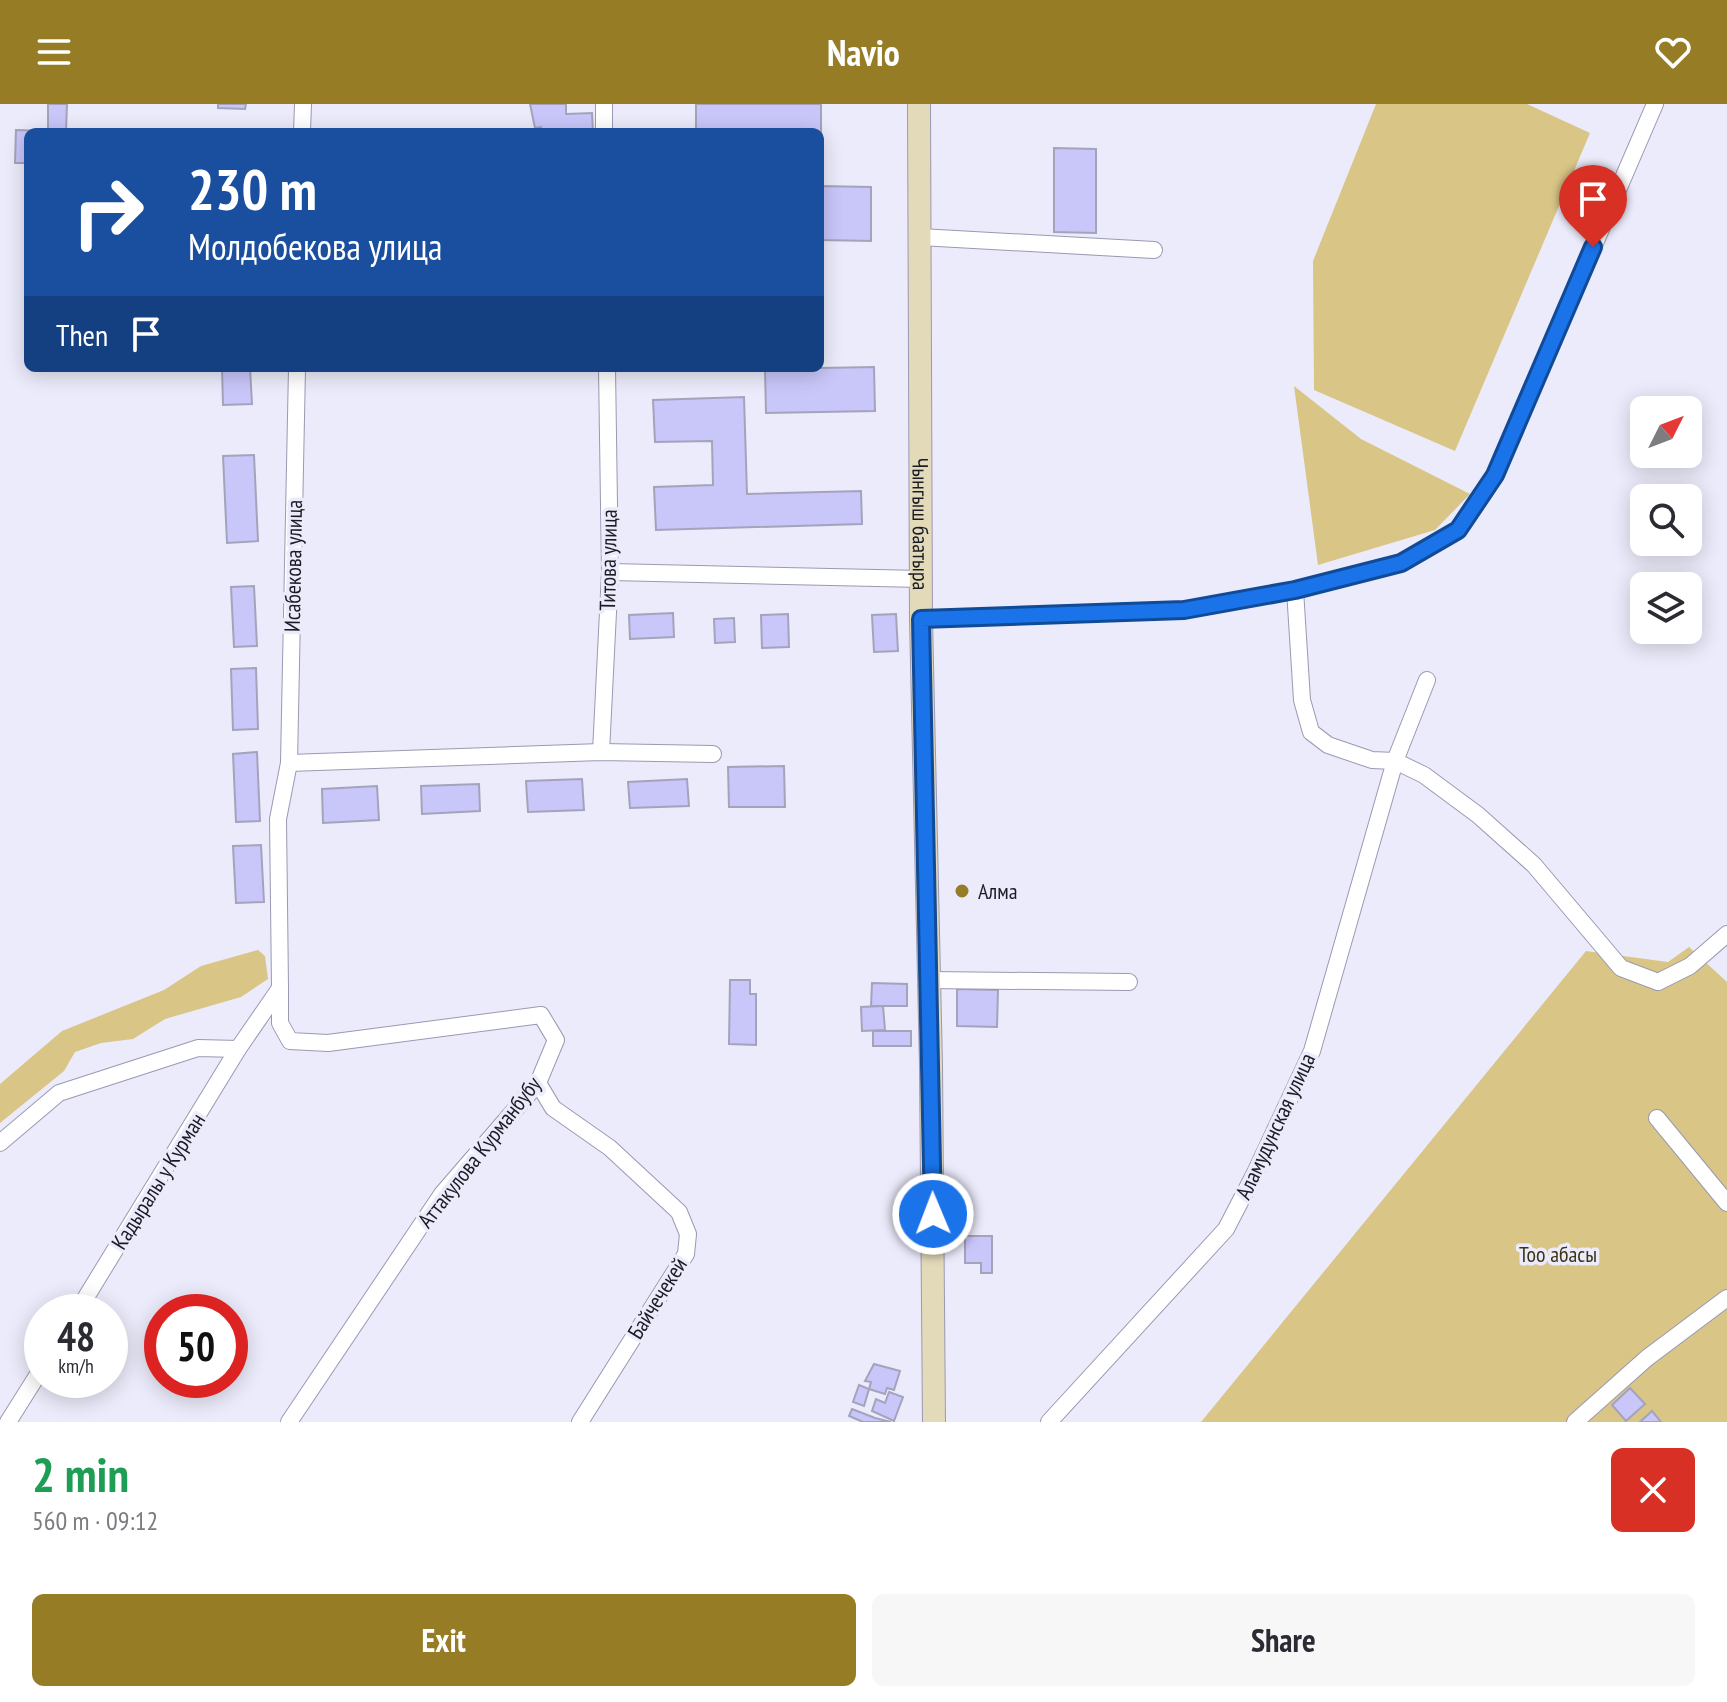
<!DOCTYPE html>
<html lang="en">
<head>
<meta charset="utf-8">
<style>
	body { margin:0; font-family:"PT Sans Narrow",sans-serif; background:#f7f7f7; color:#2b2b33; height:100vh; display:flex; flex-direction:column; font-size:30px; white-space:nowrap }
	* { box-sizing:border-box; margin:0 }
	p { font-size:26px; color:#7c7c81 }
	.icon { flex:none; width:44px; height:44px; fill:none; stroke:currentColor; stroke-width:2; stroke-linecap:round; stroke-linejoin:round }
	.map { position:relative; height:1318px; overflow:hidden }
	.sheet { display:flex; flex-direction:column; background:#fff; flex:1 }
	.sheet>* { flex:none }
	.banner { position:absolute; left:24px; top:24px; width:800px; height:244px; border-radius:12px; box-shadow:0 4px 20px #0003; background:#1a4fa0; color:#fff; overflow:hidden }
	.needle { width:52px; rotate:48deg }
	.tools { position:absolute; left:1630px; top:292px; display:grid; gap:16px }
	.tools a { display:grid; place-items:center; width:72px; height:72px; border-radius:12px; background:#fff; box-shadow:0 4px 20px #0003; font-size:40px }
	.speed { position:absolute; left:24px; top:1190px; display:flex; gap:16px; font-size:40px; font-weight:700; text-align:center }
	.speed>* { display:grid; place-content:center; width:104px; height:104px; border-radius:50%; background:#fff; box-shadow:0 4px 20px #0003; line-height:1 }
	.speed small { font-size:20px; font-weight:400 }
	.speed .limit { border:12px solid #d22; background:#fff; color:#111 }
	.pin { position:absolute; display:grid; place-items:center; width:68px; height:68px; color:#fff; margin:-82px -34px; border-radius:50% 50% 50% 0; rotate:-45deg; box-shadow:0 0 8px #0007 }
	.pin .icon { rotate:45deg }
	.me { position:absolute; width:88px; margin:-44px; rotate:359deg; stroke-linejoin:round; filter:drop-shadow(0 0 6px #0008) }
	.turn { display:flex; align-items:center; gap:28px; height:168px; padding:0 32px; font-size:36px }
	.turn .icon { width:104px; height:104px; stroke-width:2.5 }
	.turn b { display:block; font-size:56px; line-height:68px }
	.then { display:flex; align-items:center; height:76px; padding:0 32px; background:#0003; gap:16px; font-size:30px }
	.round { display:grid; place-items:center; flex:none; width:84px; height:84px; border-radius:12px; background:#f7f7f7 }
	.head { display:flex; align-items:center; justify-content:space-between; height:136px; padding:0 32px }
	h1 { font-size:48px; font-weight:700; line-height:60px; color:#1e9e55 }
	.button { display:flex; gap:16px; margin-top:auto; padding:16px 32px }
	.button a { flex:1; height:92px; border-radius:12px; background:#967d25; color:#fff; font-size:32px; font-weight:700; line-height:92px; text-align:center }
	.button a+a { background:#f7f7f7; color:#2b2b33 }
	header { display:flex; justify-content:space-between; align-items:center; height:104px; padding:0 32px; background:#967d25; color:#fff; font-size:36px; font-weight:700 }
	.map>svg:first-child { display:block }
	.green { fill:#d9c586 }
	.building { fill:#c9c6fa; stroke:#a4a3bc; stroke-width:2 }
	.lines { fill:none; stroke-linecap:round; stroke-linejoin:round }
	.street-casing { stroke:#9a99b2; stroke-width:18 }
	.secondary-casing { stroke:#9a99b2; stroke-width:24 }
	.street { stroke:#fff; stroke-width:16 }
	.secondary { stroke:#e3dab9; stroke-width:22 }
	.route-casing { stroke:#114b97; stroke-width:20 }
	.route { stroke:#1a73e8; stroke-width:14 }
	.poi-dot { fill:#967d25; stroke:#ecebfb; stroke-width:3 }
	.labels { text-anchor:middle; dominant-baseline:central; stroke-width:7; stroke-linejoin:round; paint-order:stroke }
	.street-label { font-size:22px; fill:#1b1b24; stroke:#ecebfb }
	.poi-label { font-size:22px; fill:#1b1b24; stroke:#ecebfb; text-anchor:start }
	.park-label { font-size:22px; fill:#3d3415; stroke:#ecebfb }
</style>
</head>
<body>
<header><svg class="icon" aria-label="menu" viewBox="0 0 24 24"><path d="M4 6h16M4 12h16M4 18h16"/></svg>Navio<svg class="icon" aria-label="heart" viewBox="0 0 24 24"><path d="M12 20l-8-8c-3-5 5-10 8-4 3-6 11-1 8 4z"/></svg></header>
<div class="map">
<svg width="1727" height="1318" viewBox="0 0 1727 1318">
	<rect width="100%" height="100%" fill="#ecebfb"/>
	<!-- green -->
	<g class="green">
		<path d="M1376 0H1527L1590 29 1455 347 1314 286 1313 157Z"/>
		<path d="M1294 282 1361 335 1470 390 1435 426 1318 461Z"/>
		<path d="M1689 843 1727 878V1318H1201L1586 847 1668 858Z"/>
		<path d="M258 846 265 852 268 875 241 893 165 915 133 935 101 939 75 948 64 967 0 1019V980L62 927 164 886 201 862Z"/>
	</g>
	<!-- building -->
	<g class="building">
		<path d="M48 0H67L66 28H79H28V59H15L16 26 48 27Z"/>
		<path d="M218 0H246L245 5 218 4Z"/>
		<path d="M530 0H566V10L592 9 593 28H541V23L535 24Z"/>
		<path d="M696 0H821V44L820 28H696Z"/>
		<path d="M1054 44 1096 45V129L1054 128Z"/>
		<path d="M820 82 871 83V137L820 136Z"/>
		<path d="M874 263 875 307 766 309 765 265Z"/>
		<path d="M222 264H250L252 300 223 301Z"/>
		<path d="M744 293 747 390 861 387 862 420 656 426 654 383 713 381 712 337 655 338 653 296Z"/>
		<path d="M254 351 258 437 227 439 223 352Z"/>
		<path d="M254 482 257 542 234 543 231 483Z"/>
		<path d="M673 509 674 533 630 535 629 511Z"/>
		<path d="M788 510 789 543 762 544 761 511Z"/>
		<path d="M896 510 898 547 874 548 872 511Z"/>
		<path d="M734 514 735 538 715 539 714 515Z"/>
		<path d="M256 564 258 625 233 626 231 565Z"/>
		<path d="M257 648 260 717 236 718 233 650Z"/>
		<path d="M784 662 785 703H729L728 663Z"/>
		<path d="M582 675 584 706 528 708 526 677Z"/>
		<path d="M687 675 689 702 630 704 628 678Z"/>
		<path d="M479 680 480 707 422 710 421 682Z"/>
		<path d="M377 682 379 716 323 719 322 685Z"/>
		<path d="M261 741 264 798 236 799 233 742Z"/>
		<path d="M730 876H750V890H756V941L729 940Z"/>
		<path d="M872 879 907 880V902H871Z"/>
		<path d="M957 885 998 886 997 923 957 922Z"/>
		<path d="M883 902 885 926 862 927 861 903Z"/>
		<rect x="873" y="927" width="38" height="15"/>
		<path d="M965 1132H992V1169H981V1159H965Z"/>
		<path d="M874 1260 900 1267 894 1286 887 1284 885 1290 869 1285 871 1278 865 1277Z"/>
		<path d="M859 1281 869 1285 864 1302 853 1298Z"/>
		<path d="M1630 1284 1645 1300 1626 1317 1612 1301Z"/>
		<path d="M889 1288 903 1293 894 1317 872 1307 876 1295 885 1299Z"/>
		<path d="M852 1305 875 1314 891 1318H863L849 1312Z"/>
		<path d="M1652 1307 1661 1318H1640Z"/>
	</g>
	<g class="lines">
		<defs>
			<g id="street">
				<path d="M604 0V28"/>
				<path d="M302 28 303 0"/>
				<path d="M920 133 1154 146"/>
				<path d="M610 468 922 475"/>
				<path d="M1295 486 1302 596 1311 628 1328 641 1372 656 1395 657 1424 671 1478 711 1534 761 1621 864 1658 878 1690 862 1727 830"/>
				<path d="M921 515 1184 506 1295 486 1401 459 1458 426 1495 371 1655 0"/>
				<path d="M601 648 610 468 607 264"/>
				<path d="M289 659 601 648 713 650"/>
				<path d="M929 876 1129 878"/>
				<path d="M280 885V919L290 937 328 939 541 911 556 936 538 979 442 1090 289 1318"/>
				<path d="M538 979 553 1004 610 1044 679 1108 688 1130 686 1150 580 1318"/>
				<path d="M1657 1014 1727 1099"/>
				<path d="M0 1039 59 989 198 944 238 945 280 884 278 715 289 659 297 264"/>
				<path d="M77 1208 238 945"/>
				<path d="M8 1318 42 1264"/>
				<path d="M1049 1318 1226 1125 1255 1069 1312 947 1395 657 1427 576"/>
				<path d="M1575 1318 1647 1254 1727 1194"/>
			</g>
			<g id="secondary">
				<path id="s1" d="M919 0 921 515 931 962 934 1318"/>
			</g>
		</defs>
		<!-- street casing -->
		<use href="#street" class="street-casing"/>
		<!-- secondary casing -->
		<use href="#secondary" class="secondary-casing"/>
		<!-- street -->
		<use href="#street" class="street"/>
		<!-- secondary -->
		<use href="#secondary" class="secondary"/>
	</g>
	<g class="lines">
		<defs>
			<path id="route" d="M933 1110 921 515 1184 506 1295 486 1401 459 1458 426 1495 371 1593 143"/>
		</defs>
		<!-- route casing -->
		<use href="#route" class="route-casing"/>
		<!-- route -->
		<use href="#route" class="route"/>
	</g>
	<!-- markers -->
	<circle class="poi-dot" cx="962" cy="787" r="8"/>
	<g class="labels">
		<!-- street labels -->
		<g class="street-label">
			<text stroke="none"><textPath href="#s1" startOffset="420">Чынгыш баатыра</textPath></text>
			<text transform="translate(608 456) rotate(-89)">Титова улица</text>
			<text transform="translate(293 462) rotate(-89)">Исабекова улица</text>
			<text transform="translate(1275 1022) rotate(-65)">Аламудунская улица</text>
			<text transform="translate(479 1048) rotate(-52)">Аттакулова Курманбубу</text>
			<text transform="translate(158 1077) rotate(-58)">Кадыралы у Курман</text>
			<text transform="translate(657 1194) rotate(-58)">Байчечекей</text>
		</g>
		<!-- poi labels -->
		<g class="poi-label">
			<text x="978" y="787">Алма</text>
		</g>
		<!-- park labels -->
		<g class="park-label">
			<text x="1558" y="1150">Тоо абасы</text>
		</g>
	</g>
</svg>
<div class="tools">
<a><svg class="needle" viewBox="-14 -14 28 28"><path d="M0-13l5 13h-10z" fill="#e53935"/><path d="M0 13l5-13h-10z" fill="#7c7c81"/></svg></a>
<a><svg class="icon" aria-label="search" viewBox="0 0 24 24"><circle cx="10" cy="10" r="6"/><path d="M15 15l6 6"/></svg></a>
<a><svg class="icon" aria-label="layers" viewBox="0 0 24 24"><path d="M12 4l9 5-9 5-9-5zM3 14l9 5 9-5"/></svg></a>
</div>
<div class="speed"><div>48<small>km/h</small></div><div class="limit">50</div></div>
<div class="pin" style="left:1593px;top:143px;background:#d93025"><svg class="icon" aria-label="arrive" viewBox="0 0 24 24"><path d="M6 21V4h12l-3 4 3 4H6"/></svg></div>
<svg class="me" style="left:933px;top:1110px" viewBox="-20 -20 40 40"><circle r="17" fill="#1a73e8" stroke="#fff" stroke-width="3"/><path d="M0-11L8 9 0 5-8 9z" fill="#fff"/></svg>
<div class="banner">
<div class="turn"><svg class="icon" aria-label="right" viewBox="0 0 24 24"><path d="M7 20v-9h11M14 6l5 5-5 5"/></svg><div><b>230 m</b>Молдобекова улица</div></div>
<div class="then">Then<svg class="icon" aria-label="arrive" viewBox="0 0 24 24"><path d="M6 21V4h12l-3 4 3 4H6"/></svg></div>
</div>
</div>
<section class="sheet">
<div class="head"><div><h1>2 min</h1><p>560 m · 09:12</p></div><a class="round" style="background:#d93025;color:#fff"><svg class="icon" aria-label="close" viewBox="0 0 24 24"><path d="M6 6l12 12M18 6L6 18"/></svg></a></div>
<div class="button"><a>Exit</a><a>Share</a></div>
</section>
</body>
</html>
